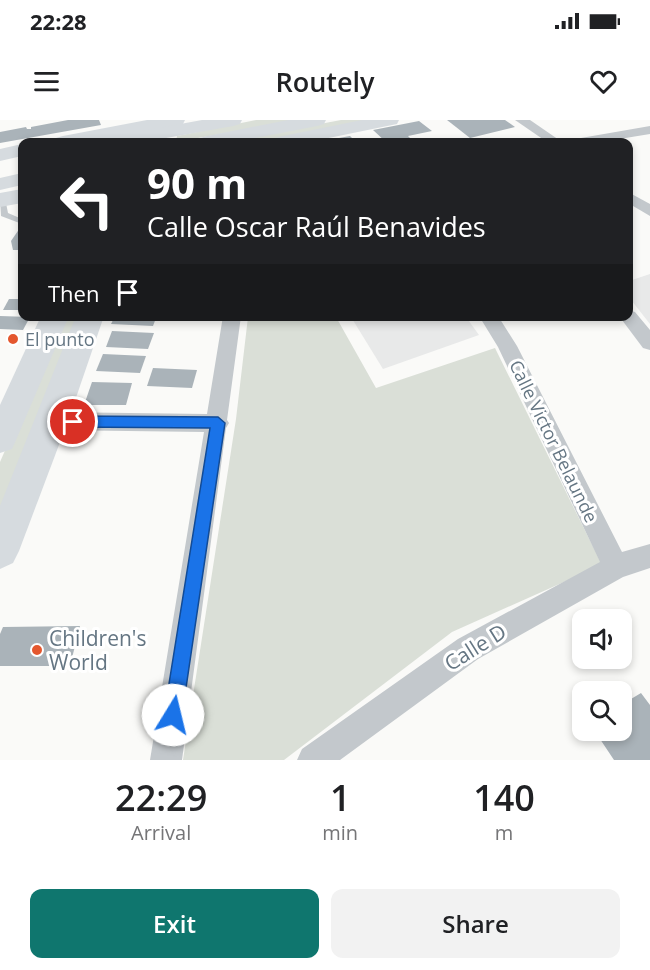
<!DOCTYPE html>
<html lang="en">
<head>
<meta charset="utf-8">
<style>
	body { margin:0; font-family:"Open Sans",sans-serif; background:#f2f2f2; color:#202124; height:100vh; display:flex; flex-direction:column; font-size:22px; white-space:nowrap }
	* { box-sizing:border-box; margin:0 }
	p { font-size:20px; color:#757577 }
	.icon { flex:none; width:33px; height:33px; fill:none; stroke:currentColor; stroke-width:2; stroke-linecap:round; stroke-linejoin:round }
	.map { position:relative; height:640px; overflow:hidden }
	.side { display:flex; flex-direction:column; background:#fff; flex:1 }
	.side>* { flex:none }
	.top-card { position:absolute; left:18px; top:18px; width:615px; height:183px; border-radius:12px; box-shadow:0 3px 9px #0003; background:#202124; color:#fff; overflow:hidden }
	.buttons { position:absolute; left:572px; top:489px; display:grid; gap:12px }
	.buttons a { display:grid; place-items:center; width:60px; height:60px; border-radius:12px; background:#fff; box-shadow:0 3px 9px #0003; font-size:30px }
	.pin { position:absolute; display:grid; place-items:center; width:51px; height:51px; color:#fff; margin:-26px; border:3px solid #fff; border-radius:50%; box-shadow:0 2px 6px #0007 }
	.me { position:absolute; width:66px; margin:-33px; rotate:9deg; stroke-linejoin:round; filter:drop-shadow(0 0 4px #0008) }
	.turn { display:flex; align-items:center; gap:21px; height:126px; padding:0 30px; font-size:27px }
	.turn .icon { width:78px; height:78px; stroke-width:2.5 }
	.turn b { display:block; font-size:42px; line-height:51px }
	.then { display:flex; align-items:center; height:57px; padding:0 30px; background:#0003; gap:12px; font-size:22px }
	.eta { display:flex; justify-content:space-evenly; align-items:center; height:102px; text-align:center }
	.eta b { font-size:36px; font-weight:600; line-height:42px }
	.primary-button { display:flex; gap:12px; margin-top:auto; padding:12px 30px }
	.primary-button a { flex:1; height:69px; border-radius:12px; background:#0f766e; color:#fff; font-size:24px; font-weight:600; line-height:69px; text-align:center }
	.primary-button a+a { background:#f2f2f2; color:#202124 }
	.status { display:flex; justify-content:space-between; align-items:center; height:42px; padding:0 30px; background:#fff; direction:ltr }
	.status svg { height:16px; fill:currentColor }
	header { display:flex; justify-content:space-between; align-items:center; height:78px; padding:0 30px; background:#fff; font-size:27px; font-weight:600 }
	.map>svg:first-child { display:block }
	.built { fill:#e8e9e9 }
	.green { fill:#dadfd7 }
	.building { fill:#aab3b9 }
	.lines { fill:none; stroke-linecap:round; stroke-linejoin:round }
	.lane { fill:#c3c8cc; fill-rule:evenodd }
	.street { fill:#c3c8cc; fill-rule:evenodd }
	.secondary { fill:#d6dbdf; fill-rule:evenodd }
	.primary { fill:#d6dbdf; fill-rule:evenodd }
	.route { fill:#1a73e8; stroke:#114b97; stroke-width:1.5 }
	.poi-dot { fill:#e4572e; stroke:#fff; stroke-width:2 }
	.labels { text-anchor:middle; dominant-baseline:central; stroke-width:6; stroke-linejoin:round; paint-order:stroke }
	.poi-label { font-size:18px; fill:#657683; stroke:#fff; text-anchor:start }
	.street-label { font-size:18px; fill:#657683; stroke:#fff }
	.near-poi-label { font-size:21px; fill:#657683; stroke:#fff; text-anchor:start }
	.near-street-label { font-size:21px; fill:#657683; stroke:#fff }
</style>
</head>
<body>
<div class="status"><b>22:28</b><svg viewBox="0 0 49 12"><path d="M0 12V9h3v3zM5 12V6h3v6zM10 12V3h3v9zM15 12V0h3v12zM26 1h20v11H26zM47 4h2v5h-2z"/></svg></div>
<header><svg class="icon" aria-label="menu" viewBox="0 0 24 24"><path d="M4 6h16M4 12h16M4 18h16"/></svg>Routely<svg class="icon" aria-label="heart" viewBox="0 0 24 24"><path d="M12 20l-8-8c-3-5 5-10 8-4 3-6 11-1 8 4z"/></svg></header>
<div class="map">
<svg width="650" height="640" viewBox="0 0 650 640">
	<rect width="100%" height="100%" fill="#fafaf8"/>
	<!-- built -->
	<g class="built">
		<path d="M650 154V204L628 176 629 161Z"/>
		<path d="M351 197H466L479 215 383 249Z"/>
	</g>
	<!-- green -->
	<g class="green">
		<path d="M256 0H297L176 22 177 16Z"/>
		<path d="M341 0H370L260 22 231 21Z"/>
		<path d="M63 197H78L0 390V342Z"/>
		<path d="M248 197H336L376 268 495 228 602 445 452 512 284 640H183L236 299Z"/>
	</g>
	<!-- building -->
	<g class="building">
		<path d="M68 0H99L101 5 0 23V12L26 7 27 9H31V7Z"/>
		<path d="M447 0H505L515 7 470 18Z"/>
		<path d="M419 1 432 11 408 16 412 20 399 22H386L373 10Z"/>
		<path d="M350 16 356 22H330L328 20Z"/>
		<path d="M22 105V130H13L11 121Z"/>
		<path d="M9 179H22V190H3Z"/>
		<path d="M0 196 30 197 23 210 0 209Z"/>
		<path d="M115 196H140L156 198 153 206 111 204Z"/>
		<path d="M112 211 154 213 148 229 106 227Z"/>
		<path d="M103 234 146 236 140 253 96 251Z"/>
		<path d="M153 248 197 250 192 268 147 266Z"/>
		<path d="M92 262 132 263 126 285H84Z"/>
		<path d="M80 506 70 546H0V514L3 507Z"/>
		<path d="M641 573 650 585V640H614L594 610H621V585Z"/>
	</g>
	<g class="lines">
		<!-- lane -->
		<path class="lane" d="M0 78H5L8 93 22 99V104L1 96Z"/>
		<!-- street -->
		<g class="street">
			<path d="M515 0H530L562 22H547Z"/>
			<path d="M650 6V14L601 22H574L581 18Z"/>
			<path d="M628 72 650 84V96L628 83Z"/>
			<path d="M628 190 635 192 650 210V230L643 228 619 196H628Z"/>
			<path d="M223 196H241L227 300 229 303 226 308 182 640H150L204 312 52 310 44 307 41 301 44 295 52 292 207 294Z"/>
			<path d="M479 196H498L517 226 622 432 650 424V448L623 457 478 539 340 640H297L302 629 458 519 600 442 498 227Z"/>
		</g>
		<!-- secondary -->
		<g class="secondary">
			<path d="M147 0H185L183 4 176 6 90 22H53L56 18 63 16Z"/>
			<path d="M362 0H399L397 4 309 22H273L276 18 283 16Z"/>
			<path d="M22 24V36L0 41V29Z"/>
			<path d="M22 69V83L0 87V73Z"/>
			<path d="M41 196H69L16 320 12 329 0 333V285Z"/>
			<path d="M76 196H104L68 301 19 431 13 443 0 449V386Z"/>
		</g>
		<!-- primary -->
		<g class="primary">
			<path d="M202 0H242L240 4 233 6 144 22H105L108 18 115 16Z"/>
			<path d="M288 0H326L324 4 317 6 234 22H197L200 18 207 16Z"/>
			<path d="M22 53V65L0 70V58Z"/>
		</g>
	</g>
	<!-- route -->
	<path class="route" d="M73 296 218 297 225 303 182 595 180 602 173 604 166 602 164 595 210 308 73 307 66 302Z"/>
	<!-- markers -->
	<g class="poi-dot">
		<circle cx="13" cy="219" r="6"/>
		<circle cx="37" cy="530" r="6"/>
	</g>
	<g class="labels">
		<!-- poi labels -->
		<g class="poi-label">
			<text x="25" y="219">El punto</text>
		</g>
		<!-- street labels -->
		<g class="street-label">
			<text transform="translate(554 321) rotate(64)">Calle Victor Belaunde</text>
		</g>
		<!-- near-poi labels -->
		<g class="near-poi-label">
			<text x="49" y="518">Children's<tspan x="49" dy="24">World</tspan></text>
		</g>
		<!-- near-street labels -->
		<g class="near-street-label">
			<text transform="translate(475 527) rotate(-32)">Calle D</text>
		</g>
	</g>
</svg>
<div class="buttons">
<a><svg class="icon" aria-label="sound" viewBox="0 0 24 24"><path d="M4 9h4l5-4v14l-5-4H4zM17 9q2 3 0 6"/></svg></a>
<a><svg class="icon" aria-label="search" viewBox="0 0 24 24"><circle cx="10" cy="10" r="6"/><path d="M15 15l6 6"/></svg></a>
</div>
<div class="pin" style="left:73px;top:302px;background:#d93025"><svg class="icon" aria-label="arrive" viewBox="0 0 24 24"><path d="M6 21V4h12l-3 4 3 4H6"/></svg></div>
<svg class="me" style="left:173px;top:595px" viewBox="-20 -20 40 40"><circle r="19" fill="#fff"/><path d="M0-13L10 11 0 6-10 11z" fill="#1a73e8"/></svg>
<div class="top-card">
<div class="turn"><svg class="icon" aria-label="left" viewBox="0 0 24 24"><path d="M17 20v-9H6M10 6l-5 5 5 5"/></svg><div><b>90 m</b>Calle Oscar Raúl Benavides</div></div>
<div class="then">Then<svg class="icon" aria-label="arrive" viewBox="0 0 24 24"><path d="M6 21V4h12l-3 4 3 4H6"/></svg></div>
</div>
</div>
<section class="side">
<div class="eta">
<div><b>22:29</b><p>Arrival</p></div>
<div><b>1</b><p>min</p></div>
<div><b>140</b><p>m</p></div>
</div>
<div class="primary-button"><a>Exit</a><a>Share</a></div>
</section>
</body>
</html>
